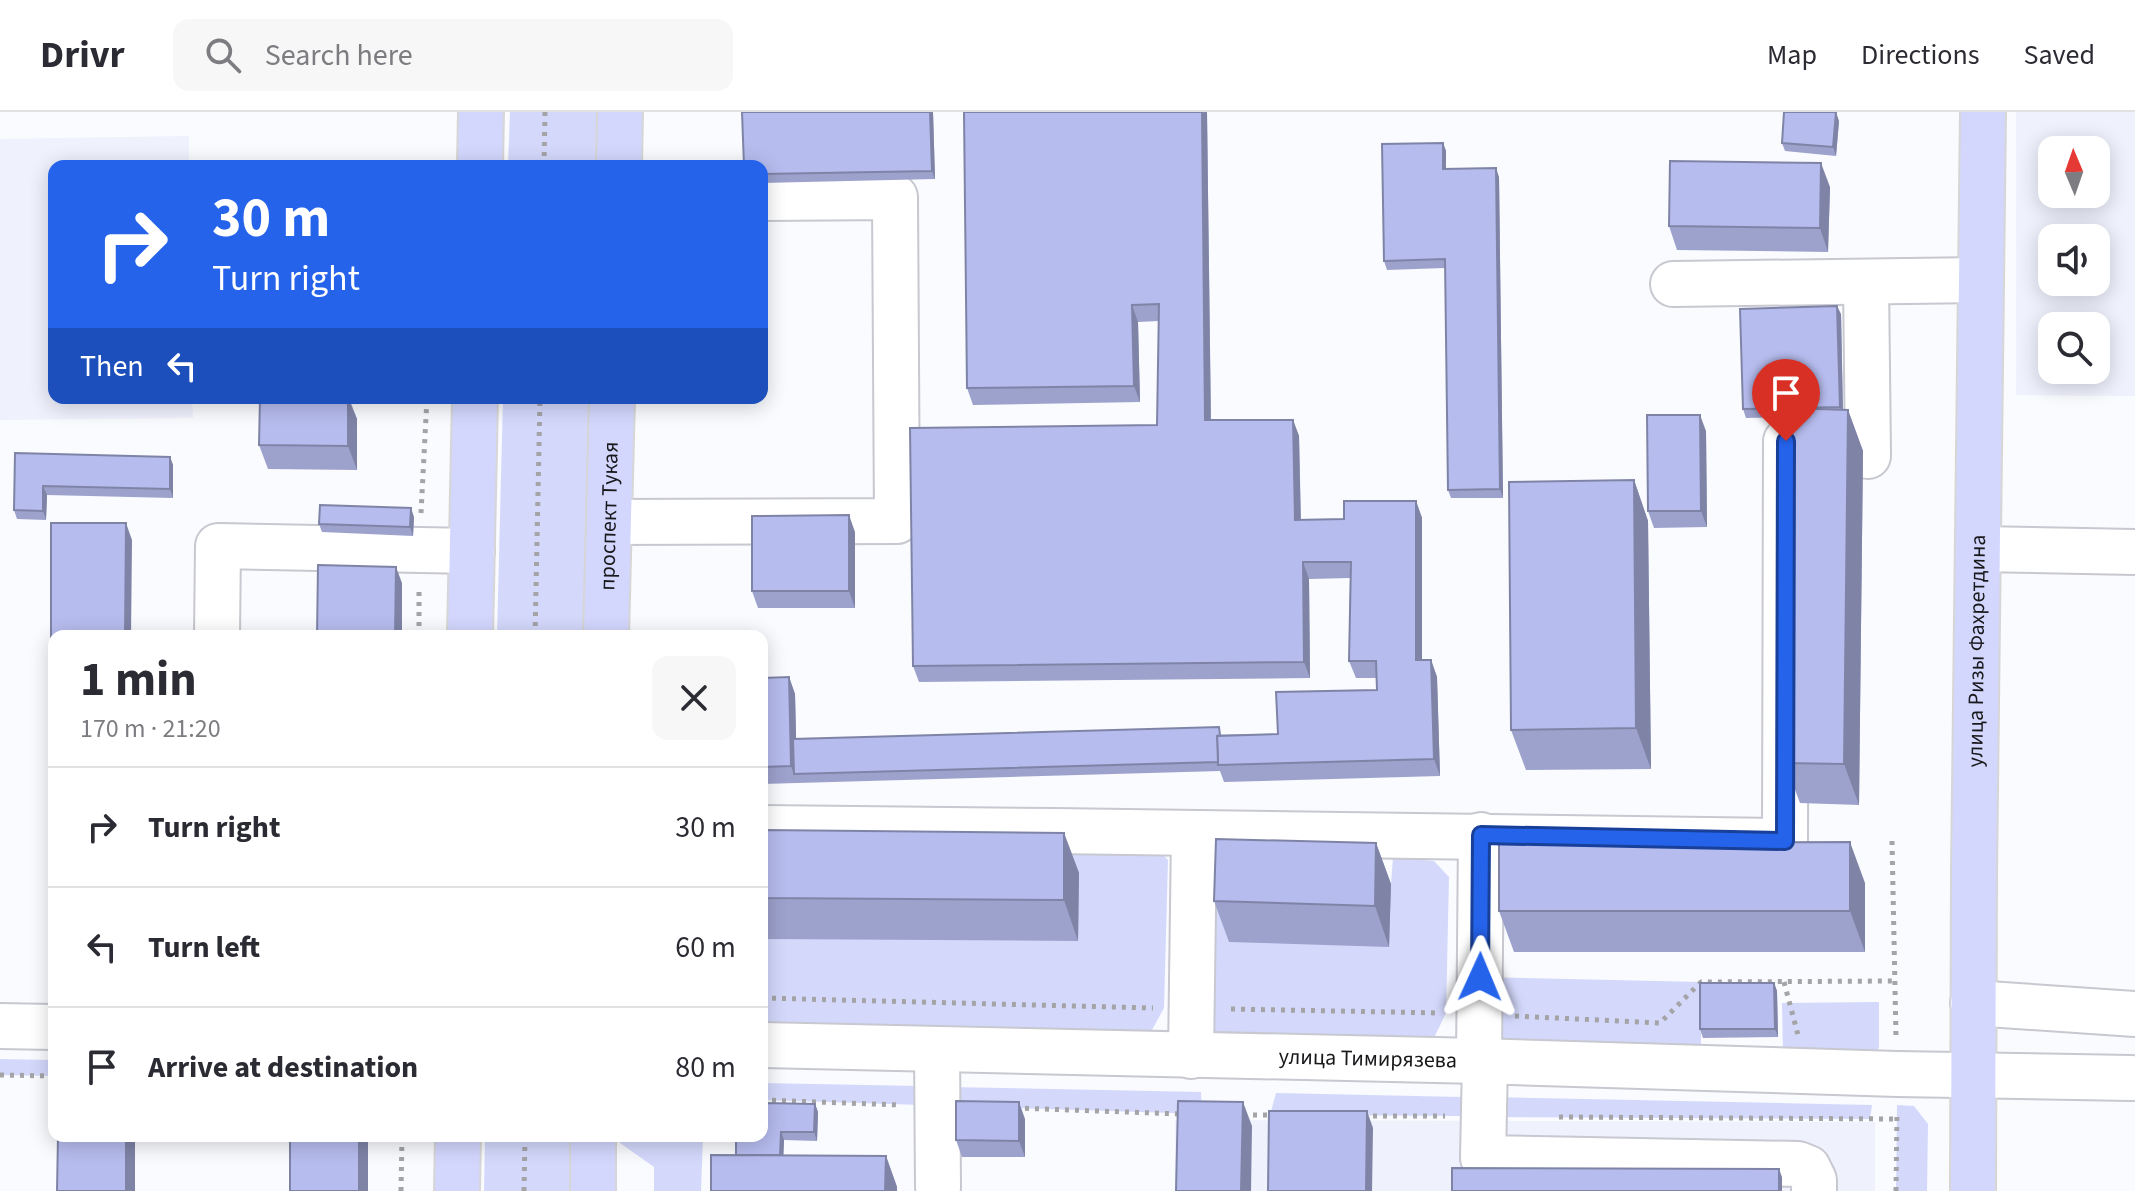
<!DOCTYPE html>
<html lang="en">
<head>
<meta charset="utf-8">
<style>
	body { margin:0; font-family:"Source Sans 3",sans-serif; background:#f7f7f7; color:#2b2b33; height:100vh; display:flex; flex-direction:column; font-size:30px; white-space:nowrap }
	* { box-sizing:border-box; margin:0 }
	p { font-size:26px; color:#7c7c81 }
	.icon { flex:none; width:44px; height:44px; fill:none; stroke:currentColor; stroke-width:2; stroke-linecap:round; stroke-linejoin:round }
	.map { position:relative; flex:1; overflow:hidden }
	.panel { position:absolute; left:48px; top:518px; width:720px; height:512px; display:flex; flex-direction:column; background:#fff; border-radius:16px; box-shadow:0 4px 20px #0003 }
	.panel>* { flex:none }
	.guide { position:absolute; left:48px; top:48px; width:720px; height:244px; border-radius:16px; box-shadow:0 4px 20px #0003; background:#2563eb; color:#fff; overflow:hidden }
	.needle { width:52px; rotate:358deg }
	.controls { position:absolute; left:2038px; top:24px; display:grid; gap:16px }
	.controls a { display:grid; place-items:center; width:72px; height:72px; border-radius:16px; background:#fff; box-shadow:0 4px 20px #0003; font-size:40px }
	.pin { position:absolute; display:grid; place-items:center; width:68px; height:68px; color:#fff; margin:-82px -34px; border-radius:50% 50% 50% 0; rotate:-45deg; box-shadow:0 0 8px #0007 }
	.pin .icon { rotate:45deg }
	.me { position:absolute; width:88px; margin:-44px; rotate:1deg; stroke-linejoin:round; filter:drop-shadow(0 0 6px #0008) }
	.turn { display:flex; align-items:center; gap:28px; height:168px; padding:0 32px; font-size:36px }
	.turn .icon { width:104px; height:104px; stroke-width:2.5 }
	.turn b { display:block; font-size:56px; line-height:68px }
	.then { display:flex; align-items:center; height:76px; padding:0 32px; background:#0003; gap:16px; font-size:30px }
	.round { display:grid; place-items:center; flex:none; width:84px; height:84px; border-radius:16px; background:#f7f7f7 }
	.head { display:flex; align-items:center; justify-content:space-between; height:136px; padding:0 32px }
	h1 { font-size:48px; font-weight:700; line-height:60px }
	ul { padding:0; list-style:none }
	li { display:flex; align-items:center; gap:24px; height:120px; padding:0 32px; border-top:2px solid #e1e1e2 }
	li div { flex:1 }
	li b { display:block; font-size:30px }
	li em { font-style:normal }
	header { display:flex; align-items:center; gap:48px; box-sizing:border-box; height:112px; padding:0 40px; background:#fff; border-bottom:2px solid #e1e1e2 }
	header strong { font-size:38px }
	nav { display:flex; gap:44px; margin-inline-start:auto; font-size:28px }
	.search { width:560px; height:72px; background:#f7f7f7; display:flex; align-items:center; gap:20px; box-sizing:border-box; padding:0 28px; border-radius:16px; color:#7c7c81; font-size:30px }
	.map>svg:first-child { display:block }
	.built { fill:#eff1fd; fill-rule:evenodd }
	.green { fill:#d4d9fc }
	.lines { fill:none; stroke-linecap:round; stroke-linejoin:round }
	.minor-casing { stroke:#c7c8d0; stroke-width:48 }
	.major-casing { stroke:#d6d6d6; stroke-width:48 }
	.path { stroke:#a4a4a7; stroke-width:5; stroke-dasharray:4 6; stroke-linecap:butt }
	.minor { stroke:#fff; stroke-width:44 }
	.major { stroke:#d3d7fe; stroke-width:44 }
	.wall { fill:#9da2cd }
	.shaded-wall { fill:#7f84a7 }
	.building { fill:#b6bcee; stroke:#7f84a7; stroke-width:2 }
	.route-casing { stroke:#184099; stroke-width:20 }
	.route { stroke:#2563eb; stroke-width:14 }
	.labels { text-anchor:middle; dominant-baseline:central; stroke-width:6; stroke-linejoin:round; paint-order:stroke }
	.street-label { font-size:22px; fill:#19191c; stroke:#fff }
</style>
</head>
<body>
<header>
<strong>Drivr</strong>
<div class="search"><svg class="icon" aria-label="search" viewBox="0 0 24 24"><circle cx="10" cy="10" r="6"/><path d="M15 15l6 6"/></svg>Search here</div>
<nav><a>Map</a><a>Directions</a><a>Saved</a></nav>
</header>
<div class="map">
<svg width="2135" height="1079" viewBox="0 0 2135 1079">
	<rect width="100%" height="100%" fill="#fafbfe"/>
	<!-- built -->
	<g class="built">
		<path d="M2016 0H2135V284L2016 283ZM2052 38H2096V82H2052ZM2052 126H2096V170H2052ZM2052 214H2096V258H2052Z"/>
		<path d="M189 24V54H54V286H192L193 306 0 308V27Z"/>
		<path d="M1175 1008 1875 1010V1079H1175Z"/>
	</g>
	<!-- green -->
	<g class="green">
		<path d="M510 0H606L605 54H508Z"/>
		<path d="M503 286H600L594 524H497Z"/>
		<path d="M762 732 1155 734 1168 748 1164 896 1146 929 762 922Z"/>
		<path d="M1393 745 1434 749 1449 765 1446 901 1430 934 1206 930 1201 783 1391 772Z"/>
		<path d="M1480 865 1701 870V941L1479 935Z"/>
		<path d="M1879 890V936L1870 944 1783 943 1782 891Z"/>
		<path d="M0 947 54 948V964L0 963Z"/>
		<path d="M762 971 919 974 921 993 762 988Z"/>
		<path d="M949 975 1201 980 1202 1002 949 994Z"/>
		<path d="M1276 981 1462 985V1004L1270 1003Z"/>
		<path d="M1491 985 1872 993 1870 1007 1488 1005Z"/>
		<path d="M1897 993 1914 994 1928 1012 1927 1079H1896Z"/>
		<path d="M485 1024H576L575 1079H484Z"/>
		<path d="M621 1024H703L701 1079H654V1055L620 1031Z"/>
	</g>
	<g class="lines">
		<defs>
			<g id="minor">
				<path d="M1866 170 1868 344"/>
				<path d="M1673 172 1981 168"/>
				<path d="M609 410 897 409 895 85 762 86"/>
				<path d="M1978 437 2135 440"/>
				<path d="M217 524 218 434 472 439"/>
				<path d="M762 716C1103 720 1444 722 1785 729L1786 329"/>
				<path d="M1973 891 2135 902"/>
				<path d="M0 914 54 915"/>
				<path id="s1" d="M762 933 1479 949 1897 962 2131 966"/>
				<path d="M937 937 938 1075"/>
				<path d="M1191 944 1194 722"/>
				<path d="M1479 949 1481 723"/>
				<path d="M1485 949 1483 1046 1798 1052 1808 1056 1814 1068V1079"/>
			</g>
			<g id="major">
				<path d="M480 54 481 0"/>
				<path d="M619 54 620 0"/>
				<path d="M470 524 475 286"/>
				<path id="s2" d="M606 524 612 286"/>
				<path d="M457 1079 458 1024"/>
				<path d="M593 1079V1024"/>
				<path id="s3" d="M1973 1079 1974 762 1983 0"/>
			</g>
		</defs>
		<!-- minor casing -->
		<use href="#minor" class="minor-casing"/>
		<!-- major casing -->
		<use href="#major" class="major-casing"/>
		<!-- path -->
		<g class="path">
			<path d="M544 54 545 0"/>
			<path d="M421 401 427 286"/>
			<path d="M419 524V475"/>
			<path d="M535 524 540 286"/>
			<path d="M1892 729 1896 925"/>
			<path d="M1784 870 1798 923"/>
			<path d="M762 886 1153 896"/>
			<path d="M1231 897 1441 901"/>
			<path d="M1515 904 1660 911 1701 870 1896 869"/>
			<path d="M0 963 54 964"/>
			<path d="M762 988 901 993"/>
			<path d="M1015 996 1181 1002"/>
			<path d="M1243 1003H1273"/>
			<path d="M1363 1004H1445"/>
			<path d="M1559 1005 1897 1007"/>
			<path d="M401 1079 402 1024"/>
			<path d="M524 1079 525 1024"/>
			<path d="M1896 1079 1897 999"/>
		</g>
		<!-- minor -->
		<use href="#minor" class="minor"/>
		<!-- major -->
		<use href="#major" class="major"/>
	</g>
	<!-- wall -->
	<g class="wall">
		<path d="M933 0 935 67 762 71V54Z"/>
		<path d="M1207 0 1211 308H1293L1299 324 1301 408 1344 407 1416 389 1422 406V548H1431L1437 565 1440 664 1224 670 1220 659 762 672V566L789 565 795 582 796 627 1278 622 1377 578 1376 566H1356L1349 549 1350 466 1309 467 1310 566 919 570 913 554 1157 313 1159 209 1138 210 1140 290 973 293 967 276Z"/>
		<path d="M1839 9 1836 44 1785 39 1782 31Z"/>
		<path d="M1443 31 1446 39V57L1499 65 1503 386H1451L1448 378 1445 156 1387 158 1384 149Z"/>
		<path d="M1830 75 1828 140 1677 138 1669 114Z"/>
		<path d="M1841 202 1843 298H1848L1863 339 1859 693 1800 691 1785 651 1788 305 1746 306 1743 297Z"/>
		<path d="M260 286H349L357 307V358L268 357 259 333Z"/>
		<path d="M1706 319 1707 415 1654 416 1648 399Z"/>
		<path d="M15 341 170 345 173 353V386L47 383 46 408 17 407 14 398Z"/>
		<path d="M1634 368 1648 409 1651 657 1526 658 1511 618Z"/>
		<path d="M414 405 413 424 322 420 319 412Z"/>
		<path d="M855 420V496H758L752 479Z"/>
		<path d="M762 718 1064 721 1079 761 1078 829 762 827Z"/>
		<path d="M1376 731 1391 772 1389 835 1229 830 1214 789Z"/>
		<path d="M1865 771V840H1514L1499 799Z"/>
		<path d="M1774 871 1777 879 1778 925 1703 926 1700 917Z"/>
		<path d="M815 992 818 1000 817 1029 784 1028 783 1043 886 1044 897 1075 736 1043Z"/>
		<path d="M1025 1007V1045H962L956 1028Z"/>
	</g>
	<!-- shaded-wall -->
	<g class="shaded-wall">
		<path d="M930 0H933L935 67 932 59Z"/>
		<path d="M1202 0H1207L1211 325 1205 308Z"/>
		<path d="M1836 0 1839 9 1836 44 1833 35Z"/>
		<path d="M1443 31 1446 39V65L1443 57Z"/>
		<path d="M1821 51 1830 75 1828 140 1820 116Z"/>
		<path d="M1496 56 1499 65 1503 386 1500 377Z"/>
		<path d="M1132 193 1138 210 1140 290 1134 274Z"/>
		<path d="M1837 194 1841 202 1843 304 1840 295Z"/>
		<path d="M348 286 357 307V358L348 334Z"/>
		<path d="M1848 298 1863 339 1859 693 1844 652Z"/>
		<path d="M1700 303 1706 319 1707 415 1701 399Z"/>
		<path d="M1293 308 1299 324 1301 424 1295 408Z"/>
		<path d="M170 345 173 353V386L170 377Z"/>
		<path d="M1634 368 1648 409 1651 657 1636 616Z"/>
		<path d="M43 374 47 383 46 408 43 399Z"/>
		<path d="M1416 389 1422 406V565L1416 548Z"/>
		<path d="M411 396 414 405 413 424 410 415Z"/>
		<path d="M849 403 855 420V496L849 479Z"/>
		<path d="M126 411 132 428 131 524H125Z"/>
		<path d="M1303 450 1309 467 1310 566 1304 550Z"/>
		<path d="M396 455 402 471V524H395Z"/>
		<path d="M1431 548 1437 565 1440 664 1434 647Z"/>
		<path d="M789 565 795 582 797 662H794L791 654Z"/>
		<path d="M1064 721 1079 761 1078 829 1064 788Z"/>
		<path d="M1850 730 1865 771V840L1850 799Z"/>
		<path d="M1376 731 1391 772 1389 835 1375 794Z"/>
		<path d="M1774 871 1777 879 1778 925 1775 917Z"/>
		<path d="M1019 990 1025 1007V1045L1019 1029Z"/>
		<path d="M1243 990 1252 1014 1251 1079H1241Z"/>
		<path d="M815 992 818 1000 817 1029 814 1020Z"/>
		<path d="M1367 999 1373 1016 1372 1079H1366Z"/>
		<path d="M781 1020 784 1028 783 1058 780 1049Z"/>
		<rect x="126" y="1024" width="9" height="55"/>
		<rect x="359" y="1024" width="9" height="55"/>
		<path d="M886 1044 897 1075V1079H885Z"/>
		<path d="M1779 1057 1782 1065V1079H1779Z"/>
	</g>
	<!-- building -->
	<g class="building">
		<path d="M742 0H930L932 59 762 62V54H744Z"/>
		<path d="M964 0H1202L1205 308H1293L1295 408 1344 407V389H1416V548H1431L1434 647 1218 653 1217 624 1278 622 1276 580 1377 578 1376 549H1349L1351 450H1303L1304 550 913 554 910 316 1157 313 1159 192 1132 193 1134 274 967 276Z"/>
		<path d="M1784 0H1836L1833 35 1782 31Z"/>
		<path d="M1443 31V57L1496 56 1500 377 1448 378 1445 147 1384 149 1382 32Z"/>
		<path d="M1670 49 1821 51 1820 116 1669 114Z"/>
		<path d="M1837 194 1840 295 1743 297 1740 197Z"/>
		<path d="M260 286H348V334L259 333Z"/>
		<path d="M1788 296 1848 298 1844 652 1785 651Z"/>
		<path d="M1647 303H1700L1701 399H1648Z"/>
		<path d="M15 341 170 345V377L43 374V399L14 398Z"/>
		<path d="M1634 368 1636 616 1511 618 1509 370Z"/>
		<path d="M320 393 411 396 410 415 319 412Z"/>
		<path d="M849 403V479H752V404Z"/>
		<path d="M51 411H126L125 524H54V618H51Z"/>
		<path d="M318 453 396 455 395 524H317Z"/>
		<path d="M789 565 791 654 762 655V566Z"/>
		<path d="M1219 615 1220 623 1217 624 1218 650 794 662 793 627Z"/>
		<path d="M762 718 1064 721V788L762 786Z"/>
		<path d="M1216 727 1376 731 1375 794 1214 789Z"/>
		<path d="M1850 730V799H1499V731Z"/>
		<path d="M1700 871H1774L1775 917H1700Z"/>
		<path d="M956 989 1019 990V1029L956 1028Z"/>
		<path d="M1178 989 1243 990 1241 1079H1176Z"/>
		<path d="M762 991 815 992 814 1020H781L780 1043H736V1024H762Z"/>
		<path d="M1269 999H1367L1366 1079H1268Z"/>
		<path d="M58 1024H126V1079H57Z"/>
		<rect x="290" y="1024" width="69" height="55"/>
		<path d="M711 1043 886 1044 885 1079H711Z"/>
		<path d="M1452 1056 1779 1057V1079H1452Z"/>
	</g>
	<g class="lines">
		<defs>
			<path id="route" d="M1480 865 1481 723 1785 729 1786 329"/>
		</defs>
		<!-- route casing -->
		<use href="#route" class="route-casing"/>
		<!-- route -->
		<use href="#route" class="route"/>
	</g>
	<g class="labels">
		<!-- street labels -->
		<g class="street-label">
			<text stroke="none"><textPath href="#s2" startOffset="120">проспект Тукая</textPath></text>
			<text stroke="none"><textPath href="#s3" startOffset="540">улица Ризы Фахретдина</textPath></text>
			<text stroke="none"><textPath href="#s1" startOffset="606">улица Тимирязева</textPath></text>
		</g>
	</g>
</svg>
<div class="controls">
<a><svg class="needle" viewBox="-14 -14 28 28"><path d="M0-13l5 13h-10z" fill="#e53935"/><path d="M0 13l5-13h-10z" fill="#7c7c81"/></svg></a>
<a><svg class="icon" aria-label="sound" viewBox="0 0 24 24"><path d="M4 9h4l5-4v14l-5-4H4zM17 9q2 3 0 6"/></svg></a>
<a><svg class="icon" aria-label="search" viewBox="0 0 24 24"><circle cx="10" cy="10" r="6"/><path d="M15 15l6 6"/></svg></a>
</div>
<div class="pin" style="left:1786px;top:329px;background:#d93025"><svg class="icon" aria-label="arrive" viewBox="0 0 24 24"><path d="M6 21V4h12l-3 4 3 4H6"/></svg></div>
<svg class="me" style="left:1480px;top:865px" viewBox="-20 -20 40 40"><path d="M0-17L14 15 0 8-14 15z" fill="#2563eb" stroke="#fff" stroke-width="4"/></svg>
<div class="guide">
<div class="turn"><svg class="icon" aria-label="right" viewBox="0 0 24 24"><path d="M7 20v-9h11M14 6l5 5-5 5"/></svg><div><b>30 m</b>Turn right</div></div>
<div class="then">Then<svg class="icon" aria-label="left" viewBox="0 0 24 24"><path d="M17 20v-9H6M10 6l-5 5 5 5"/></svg></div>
</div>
<section class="panel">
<div class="head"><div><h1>1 min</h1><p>170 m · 21:20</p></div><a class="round"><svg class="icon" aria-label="close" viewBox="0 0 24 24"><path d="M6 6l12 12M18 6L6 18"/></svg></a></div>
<ul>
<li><svg class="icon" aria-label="right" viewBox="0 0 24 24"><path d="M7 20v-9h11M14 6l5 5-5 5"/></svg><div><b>Turn right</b></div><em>30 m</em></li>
<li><svg class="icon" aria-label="left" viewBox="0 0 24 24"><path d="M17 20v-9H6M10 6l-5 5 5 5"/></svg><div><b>Turn left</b></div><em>60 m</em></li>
<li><svg class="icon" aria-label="arrive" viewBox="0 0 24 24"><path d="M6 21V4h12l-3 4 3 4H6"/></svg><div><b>Arrive at destination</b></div><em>80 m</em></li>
</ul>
</section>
</div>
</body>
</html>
